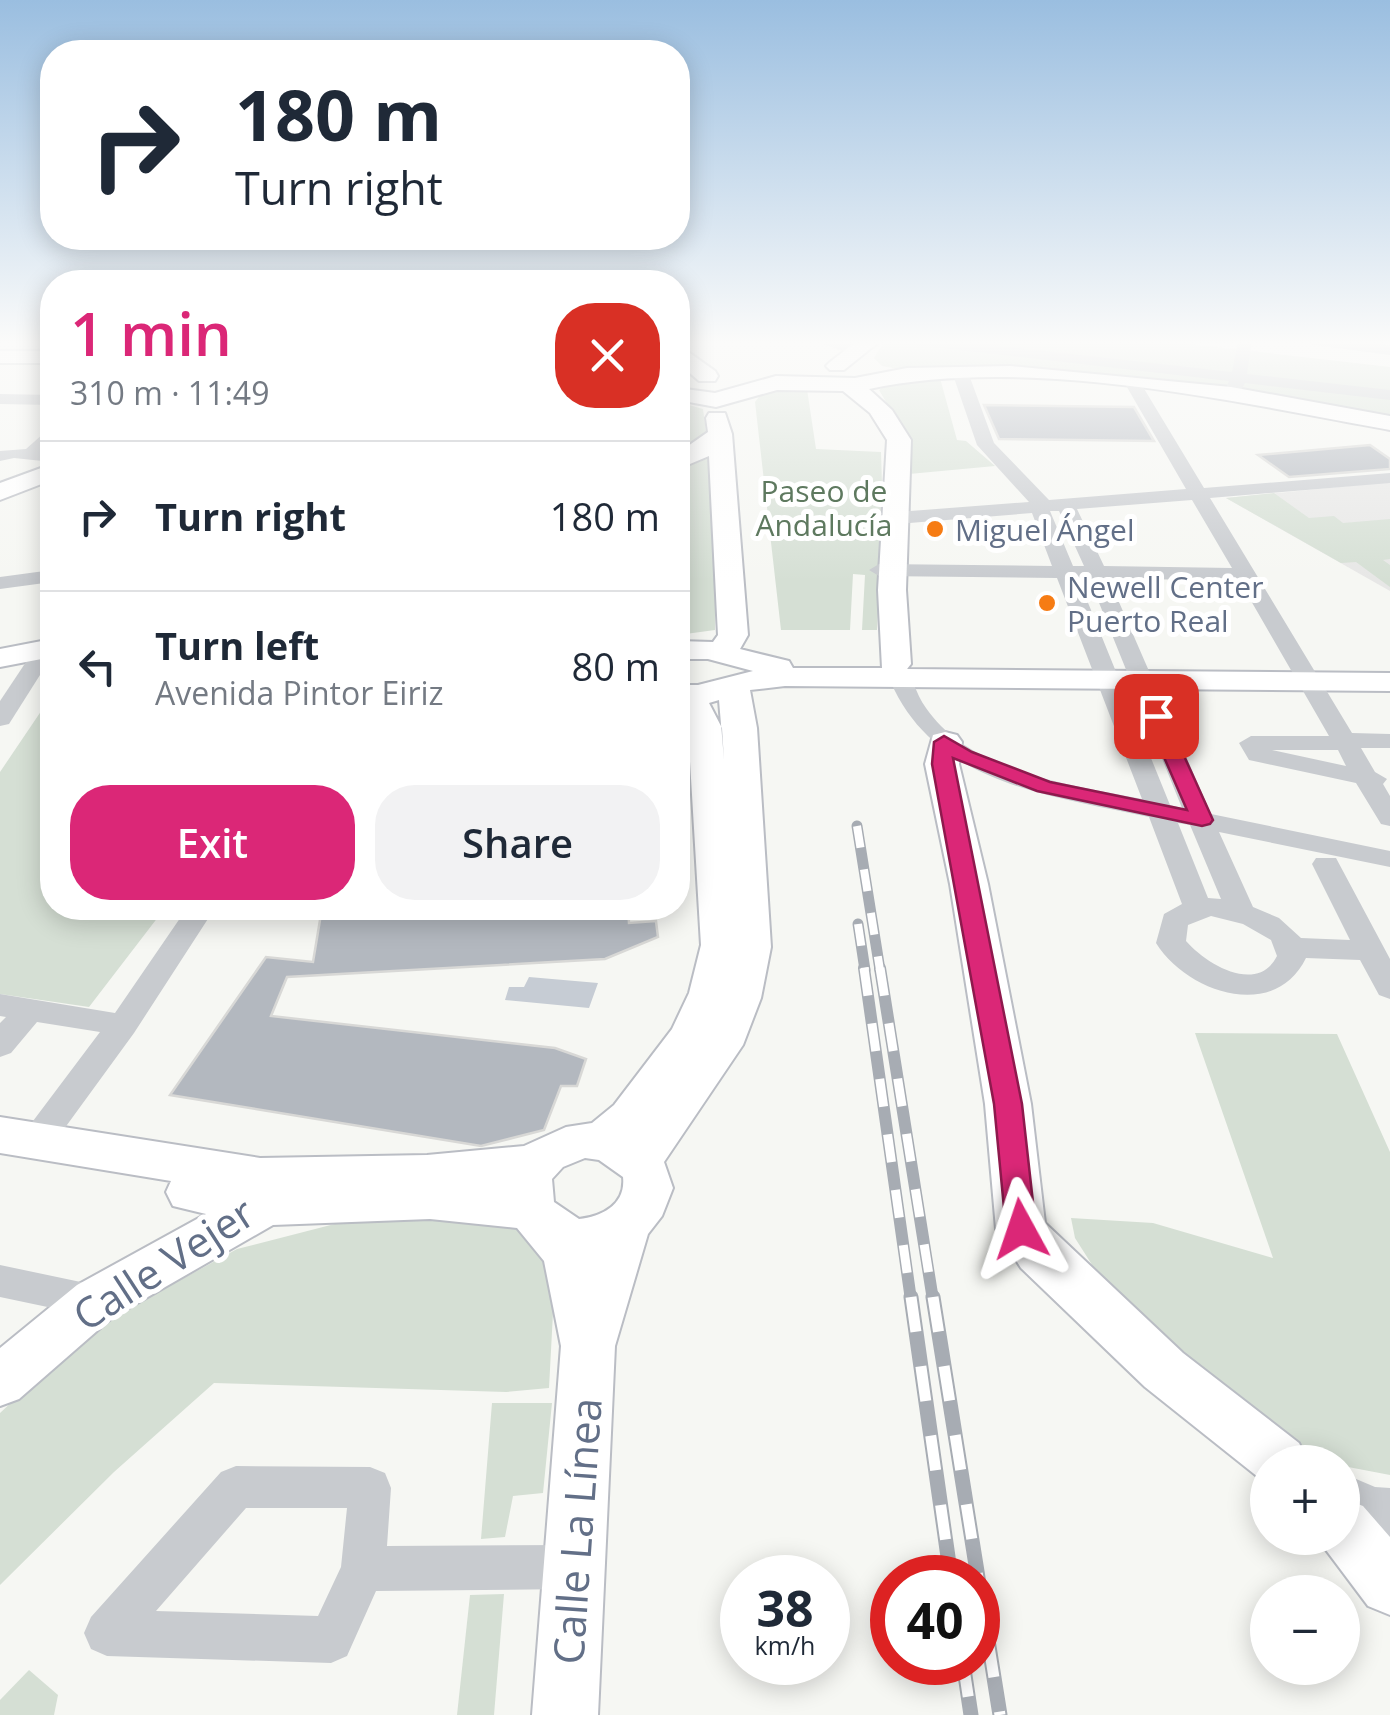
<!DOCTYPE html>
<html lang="en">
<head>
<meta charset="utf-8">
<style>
	body { margin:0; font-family:"Open Sans",sans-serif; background:#f2f2f3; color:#1f2937; height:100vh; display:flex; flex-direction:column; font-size:38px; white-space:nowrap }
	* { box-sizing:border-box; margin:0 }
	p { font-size:32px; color:#747a83 }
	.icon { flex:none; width:55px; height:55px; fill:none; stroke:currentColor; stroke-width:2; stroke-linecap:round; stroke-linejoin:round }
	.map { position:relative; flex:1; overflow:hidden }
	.details { position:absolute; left:40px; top:270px; width:650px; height:650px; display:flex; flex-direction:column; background:#fff; border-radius:40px; box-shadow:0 5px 25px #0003 }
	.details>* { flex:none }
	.banner { position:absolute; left:40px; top:40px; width:650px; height:210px; border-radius:40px; box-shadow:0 5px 25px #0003; background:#fff; color:#1f2937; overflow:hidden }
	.controls { position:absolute; left:1250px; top:1445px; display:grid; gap:20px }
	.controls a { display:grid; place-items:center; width:110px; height:110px; border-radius:50%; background:#fff; box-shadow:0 5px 25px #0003; font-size:50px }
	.speed { position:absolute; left:720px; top:1555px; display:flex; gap:20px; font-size:50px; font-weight:700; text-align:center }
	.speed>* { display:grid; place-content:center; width:130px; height:130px; border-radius:50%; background:#fff; box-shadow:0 5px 25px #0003; line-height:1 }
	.speed small { font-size:25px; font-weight:400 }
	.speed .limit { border:15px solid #d22; background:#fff; color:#111 }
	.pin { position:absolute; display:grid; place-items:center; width:85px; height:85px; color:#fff; margin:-42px; border-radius:20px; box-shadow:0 5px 15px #0006 }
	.me { position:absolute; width:110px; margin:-55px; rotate:355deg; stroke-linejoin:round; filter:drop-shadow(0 0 8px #0008) }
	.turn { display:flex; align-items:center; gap:35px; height:210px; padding:0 30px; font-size:45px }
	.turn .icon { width:130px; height:130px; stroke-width:2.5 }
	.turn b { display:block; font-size:70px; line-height:85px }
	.round { display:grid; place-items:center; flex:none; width:105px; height:105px; border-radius:40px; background:#f2f2f3 }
	.headline { display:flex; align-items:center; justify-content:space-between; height:170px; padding:0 30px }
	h1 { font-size:60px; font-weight:600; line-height:75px; color:#db2777 }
	.primary-button { display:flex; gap:20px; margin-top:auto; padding:20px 30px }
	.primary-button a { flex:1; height:115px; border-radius:40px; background:#db2777; color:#fff; font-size:40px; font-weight:600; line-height:115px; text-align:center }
	.primary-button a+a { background:#f2f2f3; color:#1f2937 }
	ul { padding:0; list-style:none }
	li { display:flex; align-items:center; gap:30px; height:150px; padding:0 30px; border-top:2px solid #e0e1e3 }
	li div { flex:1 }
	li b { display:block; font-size:38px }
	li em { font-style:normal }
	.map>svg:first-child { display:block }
	.built { fill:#e7e7e6 }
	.green { fill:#d5dfd4 }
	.water { fill:#c6ccd4 }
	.building { fill:#b3b8bf; stroke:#d8d8d6; stroke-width:2.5 }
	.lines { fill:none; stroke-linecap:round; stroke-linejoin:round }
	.secondary-casing { stroke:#babdc4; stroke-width:4 }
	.street { fill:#c8cbcf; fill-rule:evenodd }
	.secondary { fill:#fff; fill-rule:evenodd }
	.rail-far2-casing { stroke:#a7acb3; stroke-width:11 }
	.rail-far1-casing { stroke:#a7acb3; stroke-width:12 }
	.rail-casing { stroke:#a7acb3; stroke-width:15 }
	.rail-far2 { stroke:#fff; stroke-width:8; stroke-dasharray:22; stroke-linecap:butt }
	.rail-far1 { stroke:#fff; stroke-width:9; stroke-dasharray:28; stroke-linecap:butt }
	.rail { stroke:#fff; stroke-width:11; stroke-dasharray:35; stroke-linecap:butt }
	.route { fill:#db2777; stroke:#8e194d; stroke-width:2.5 }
	.poi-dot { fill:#f67c14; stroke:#fff; stroke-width:4 }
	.labels { text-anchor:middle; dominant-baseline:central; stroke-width:10; stroke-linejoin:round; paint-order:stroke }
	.far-park-label { font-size:30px; fill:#5e795f; stroke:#fff }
	.far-poi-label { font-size:30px; fill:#626f87; stroke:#fff; text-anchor:start }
	.near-street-label { font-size:42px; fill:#626f87; stroke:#fff }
</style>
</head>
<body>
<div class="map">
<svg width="1390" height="1715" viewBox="0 0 1390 1715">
	<rect width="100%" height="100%" fill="#f6f7f3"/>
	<!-- built -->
	<path class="built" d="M1390 482V591L1226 498Z"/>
	<!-- green -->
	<g class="green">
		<path d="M884 341H1165L1390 367V418C1223 386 1064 365 893 368L882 366 874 358Z"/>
		<path d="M940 378 957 440 966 441 995 466 909 474V441L879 390 891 382Z"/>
		<path d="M794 386 807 389 816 449 881 452 883 515 877 630H862L865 575 853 574 850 630H781L755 402 762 393Z"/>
		<path d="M678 402 703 409 716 505 715 630 678 635Z"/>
		<path d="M1274 493 1309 518 1334 516 1343 523 1390 519V559L1383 560 1390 565V587L1356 562 1341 563 1226 498Z"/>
		<path d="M52 695V908H165L89 1007 0 994V772Z"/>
		<path d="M1195 1033 1337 1034 1390 1152V1475L1343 1466 1342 1462 1293 1448 1108 1290 1075 1238 1071 1218 1153 1223 1273 1258Z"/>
		<path d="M472 1214 523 1228 555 1275 549 1388 506 1392 214 1383 114 1472 0 1585V1413L89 1330 237 1249 354 1219Z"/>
		<path d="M492 1403H552L543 1493 513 1496 505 1537 481 1539Z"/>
		<path d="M504 1594 494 1715H457L470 1595Z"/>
		<path d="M29 1670 58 1695 54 1715H0V1700Z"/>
	</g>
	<!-- water -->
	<path class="water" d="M529 977 598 983 589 1008 505 1000 509 987H524Z"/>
	<!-- building -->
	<g class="building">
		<path d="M984 405 1134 407 1154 441 999 439Z"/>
		<path d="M1370 445 1390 459V469L1289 477 1258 455Z"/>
		<path d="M322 908H628L629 923 656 921 658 937 605 959 287 977 271 1016 555 1048 586 1059 577 1086H561L544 1130 481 1146 170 1095 266 957 313 962Z"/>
	</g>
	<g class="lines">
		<defs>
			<g id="secondary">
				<path d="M857 341H880L844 370H830L826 366 830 362Z"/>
				<path d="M678 349 687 351 715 371 718 376 715 381H699L678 363Z"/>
				<rect x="0" y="351" width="52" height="12"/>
				<path d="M1010 366 1231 387 1390 416V430C1231 401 1028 355 869 389L892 410 911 440 906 590 911 664 907 669 1390 673V691L785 686 750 690 757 728 771 947 761 998 743 1045 664 1162 673 1188 662 1216 648 1234 615 1346 598 1715H532L561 1346 544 1261 517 1228 430 1219 273 1225 113 1317 19 1399 0 1406V1348L77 1285 206 1214 173 1206 166 1192 171 1181 0 1153V1117L260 1158 427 1155 524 1146 566 1127 592 1123 614 1105 672 1029 689 993 701 945 688 728 678 704V685H698L753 671 708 659H678V641L713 642 718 635 709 456 678 469V453L708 432 706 418 709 413H725L732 434 748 635 740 649 789 661 793 668H882L878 590 887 440 870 413 843 391 777 390 716 407 678 400V388L715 393 776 376 855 378 907 368ZM719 700 724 760 722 728 709 703ZM585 1158 599 1160 623 1177C626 1204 603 1216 579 1219L554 1202 552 1179 563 1167Z"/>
				<path d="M52 464V480L0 500V483Z"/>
				<path d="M52 639V657L0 667V649Z"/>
				<path d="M945 732 957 735 962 742 959 764 988 884 1031 1104 1045 1223 1183 1353 1299 1443 1308 1462H1268V1485L1145 1387 1021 1268 996 1229 985 1104 950 884 925 764 933 735Z"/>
				<path d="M1342 1498 1363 1506 1390 1537V1615L1368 1606 1317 1538H1342Z"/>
			</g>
		</defs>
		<!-- secondary casing -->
		<use href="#secondary" class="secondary-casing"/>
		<!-- street -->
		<g class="street">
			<path d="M814 341H839L865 351 857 356Z"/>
			<path d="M908 341H957L1232 372 1238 341H1252L1247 374 1390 390V400L1245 383 1238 396 1232 398 1224 393 1229 381 915 345Z"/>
			<path d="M1307 341 1390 345V355L1314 345Z"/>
			<path d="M960 367 968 372 994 443 1049 500 1186 489 1124 382 1132 377 1140 382 1204 488 1390 473V483L1210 498 1352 733 1390 734V748H1361L1375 772 1387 779 1383 784 1390 796V826L1381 824 1356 783 1249 760 1239 743 1251 736H1329L1239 580 1109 579 1211 814 1390 851V867L1219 832 1253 907 1279 918 1301 938 1350 940 1312 864 1316 858H1336L1390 959V999L1379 995 1360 960 1306 958C1275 1022 1187 993 1156 943L1164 914 1182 904 1149 817C1042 794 922 782 884 664L887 659H903C912 675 915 693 926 708 971 773 1071 785 1142 799L1057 578 879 576 869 570 879 564 1052 566 1032 513 897 524 887 518 897 512 1029 502 977 445 952 372ZM1192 500 1232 568 1104 566 1077 509ZM1050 511H1059L1084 566H1073ZM1078 578H1089L1182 808 1170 805ZM1272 750H1338L1346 766ZM1178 823 1190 825 1221 899 1208 898ZM1211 916 1243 924 1271 940 1277 956C1257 995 1206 964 1186 941L1188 925Z"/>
			<path d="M0 394 52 395V405L0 404Z"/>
			<path d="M52 426V441L43 451 52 452V462L14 458 0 461V451L26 449Z"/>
			<path d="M52 570V582L0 589V577Z"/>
			<path d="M46 642 52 644V656L9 724 0 726V701L38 644Z"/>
			<path d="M187 908H215L134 1033 48 1151 36 1155 24 1151 19 1142 24 1133 100 1032 37 1022 11 1053 0 1057V1023L6 1017 0 1016V994L115 1013Z"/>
			<path d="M0 1265 95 1285 109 1289 114 1301 109 1313 95 1317 0 1297Z"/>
			<path d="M236 1466 370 1467 385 1473 391 1488 387 1546 572 1545 588 1551 594 1567 588 1583 572 1589 376 1591 347 1656 331 1663 107 1656 91 1649 84 1633 91 1617 221 1472ZM246 1508H347L341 1567 318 1616 156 1611Z"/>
			<path d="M1342 1473 1375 1487 1390 1488V1581L1354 1573 1348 1557 1349 1519 1342 1516Z"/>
		</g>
		<!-- secondary -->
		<use href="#secondary" class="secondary"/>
		<defs>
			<g id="rail-far2">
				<path d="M857 826 880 970"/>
				<path d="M858 924 865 970"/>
			</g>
			<g id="rail-far1">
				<path d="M864 968 911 1300"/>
				<path d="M880 968 933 1300"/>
			</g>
			<g id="rail">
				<path d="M911 1297 951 1578"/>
				<path d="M933 1297 1000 1715"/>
				<path d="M963 1662 971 1715"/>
			</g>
		</defs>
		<!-- rail-far2 casing -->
		<use href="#rail-far2" class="rail-far2-casing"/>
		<!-- rail-far1 casing -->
		<use href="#rail-far1" class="rail-far1-casing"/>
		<!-- rail casing -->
		<use href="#rail" class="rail-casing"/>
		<!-- rail-far2 -->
		<use href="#rail-far2" class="rail-far2"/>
		<!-- rail-far1 -->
		<use href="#rail-far1" class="rail-far1"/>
		<!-- rail -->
		<use href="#rail" class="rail"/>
	</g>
	<!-- sky -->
	<linearGradient id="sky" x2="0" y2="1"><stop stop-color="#9abee0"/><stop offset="0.59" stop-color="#fbfbfa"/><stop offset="1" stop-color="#fbfbfa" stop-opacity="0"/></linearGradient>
	<rect width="1390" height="581" fill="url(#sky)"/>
	<!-- route -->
	<path class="route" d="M1156 710 1166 716 1213 820 1210 824 1202 826 1037 791 953 758 1022 1104 1036 1229 1032 1238 1021 1242 1011 1238 1006 1229 994 1104 932 764 934 742 944 736 972 752 1050 782 1187 810 1146 716Z"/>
	<!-- markers -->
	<g class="poi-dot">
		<circle cx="935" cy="529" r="10"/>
		<circle cx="1047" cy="603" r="10"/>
	</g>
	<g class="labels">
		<!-- far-park labels -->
		<g class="far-park-label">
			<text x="824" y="490">Paseo de<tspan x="824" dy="34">Andalucía</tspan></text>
		</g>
		<!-- far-poi labels -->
		<g class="far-poi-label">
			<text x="955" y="529">Miguel Ángel</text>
			<text x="1067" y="586">Newell Center<tspan x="1067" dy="34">Puerto Real</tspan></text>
		</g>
		<!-- near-street labels -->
		<g class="near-street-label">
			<text transform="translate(163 1263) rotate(-33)">Calle Vejer</text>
			<text transform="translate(576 1531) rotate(-86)">Calle La Línea</text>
		</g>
	</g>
</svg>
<div class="controls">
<a>+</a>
<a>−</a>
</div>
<div class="speed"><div>38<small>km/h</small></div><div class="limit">40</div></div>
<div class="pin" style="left:1156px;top:716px;background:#d93025"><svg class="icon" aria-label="arrive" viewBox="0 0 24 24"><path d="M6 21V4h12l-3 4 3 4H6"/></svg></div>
<svg class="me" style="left:1021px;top:1229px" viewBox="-20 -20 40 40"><path d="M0-17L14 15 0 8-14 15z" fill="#db2777" stroke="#fff" stroke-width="4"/></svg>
<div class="banner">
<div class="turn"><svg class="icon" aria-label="right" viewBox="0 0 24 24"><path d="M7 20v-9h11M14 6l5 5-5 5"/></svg><div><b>180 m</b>Turn right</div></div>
</div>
<section class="details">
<div class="headline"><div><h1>1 min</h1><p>310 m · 11:49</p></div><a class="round" style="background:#d93025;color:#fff"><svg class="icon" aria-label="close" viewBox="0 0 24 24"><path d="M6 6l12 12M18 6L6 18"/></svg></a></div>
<ul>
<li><svg class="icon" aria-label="right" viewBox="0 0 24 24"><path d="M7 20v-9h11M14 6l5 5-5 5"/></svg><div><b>Turn right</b></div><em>180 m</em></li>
<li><svg class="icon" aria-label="left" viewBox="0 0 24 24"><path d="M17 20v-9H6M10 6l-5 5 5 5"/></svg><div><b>Turn left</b><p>Avenida Pintor Eiriz</p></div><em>80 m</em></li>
</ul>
<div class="primary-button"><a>Exit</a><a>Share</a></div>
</section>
</div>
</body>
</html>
